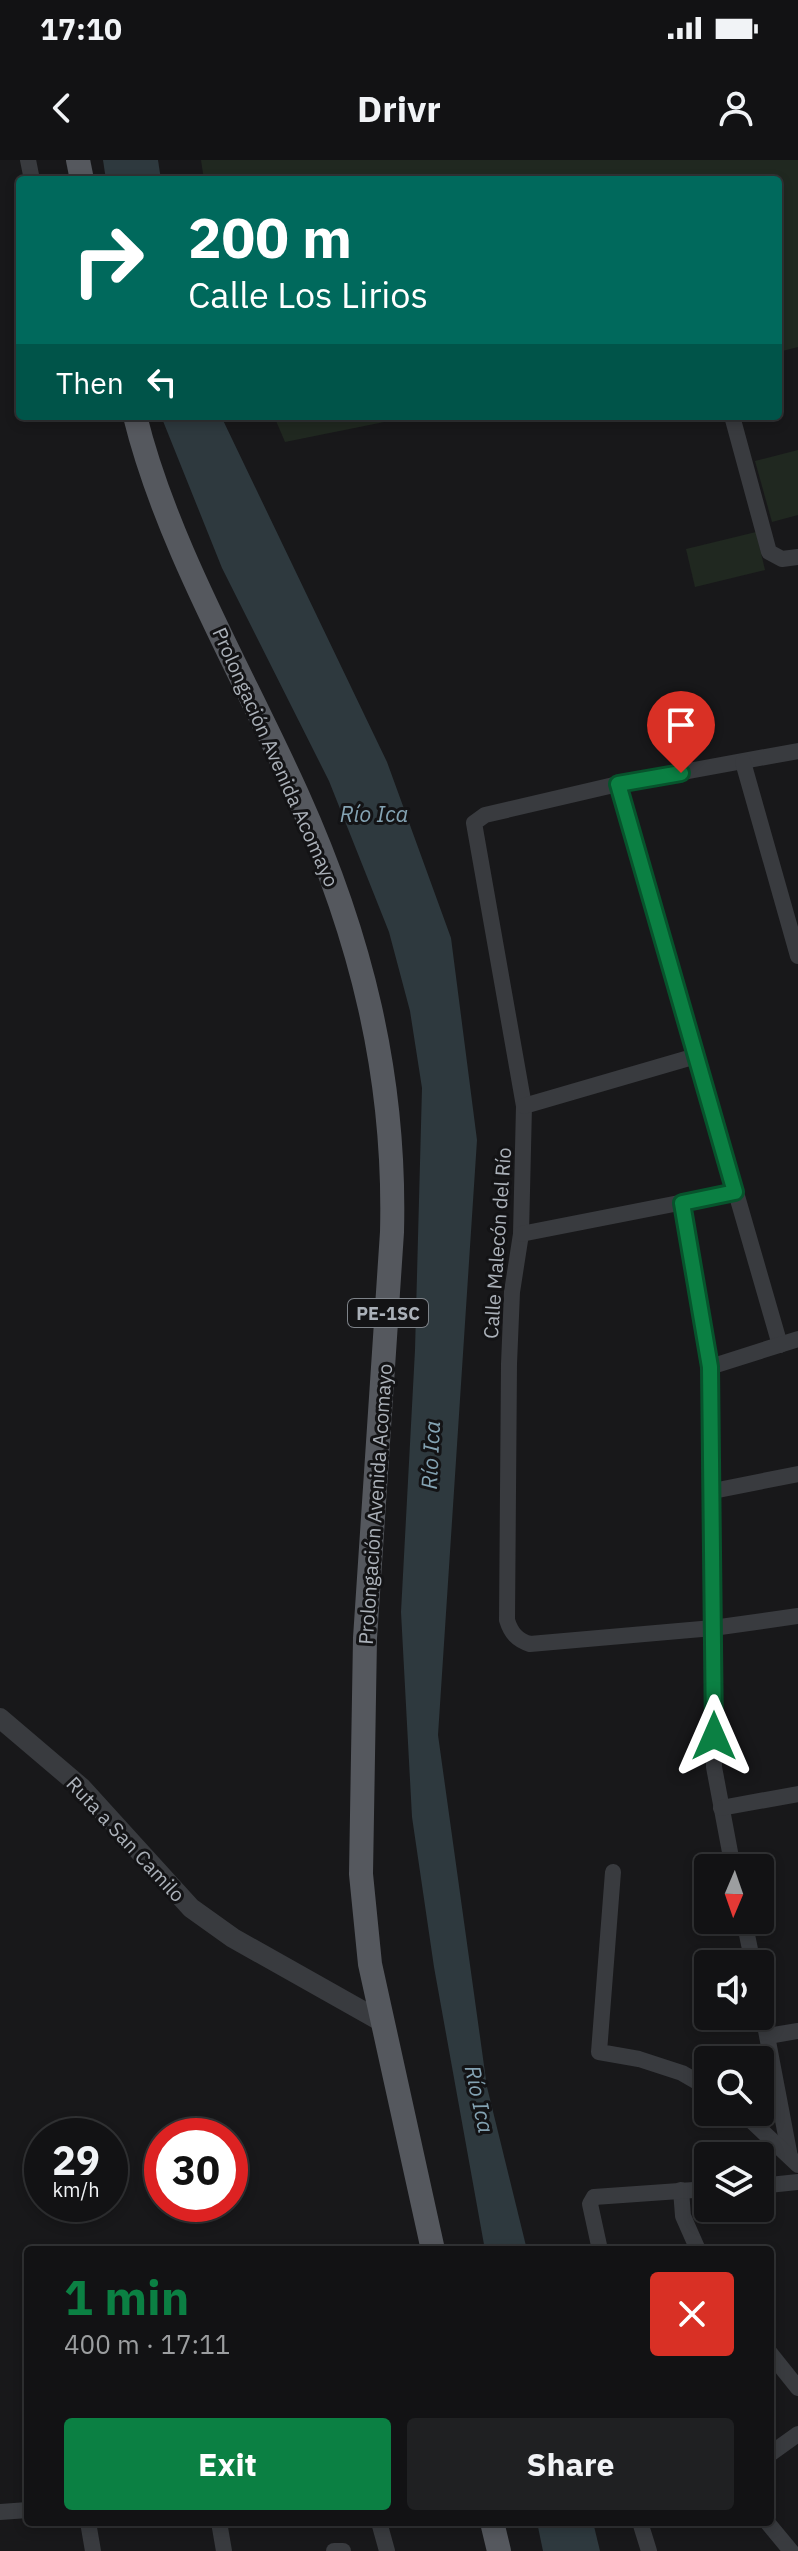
<!DOCTYPE html>
<html lang="en">
<head>
<meta charset="utf-8">
<style>
	body { margin:0; font-family:"IBM Plex Sans",sans-serif; background:#1f2022; color:#f1f3f6; height:100vh; display:flex; flex-direction:column; font-size:30px; white-space:nowrap }
	* { box-sizing:border-box; margin:0 }
	p { font-size:26px; color:#9c9ea0 }
	.icon { flex:none; width:44px; height:44px; fill:none; stroke:currentColor; stroke-width:2; stroke-linecap:round; stroke-linejoin:round }
	.map { position:relative; flex:1; overflow:hidden }
	.panel { position:absolute; left:24px; top:2086px; width:750px; height:280px; display:flex; flex-direction:column; background:#121214; border-radius:8px; box-shadow:0 4px 12px #0003,0 0 0 2px #313234 }
	.panel>* { flex:none }
	.top-card { position:absolute; left:16px; top:16px; width:766px; height:244px; border-radius:8px; box-shadow:0 4px 12px #0003,0 0 0 2px #313234; background:#00695c; color:#fff; overflow:hidden }
	.needle { width:52px; rotate:182deg }
	.controls { position:absolute; left:694px; top:1694px; display:grid; gap:16px }
	.controls a { display:grid; place-items:center; width:80px; height:80px; border-radius:8px; background:#121214; box-shadow:0 4px 12px #0003,0 0 0 2px #313234; font-size:40px }
	.speed { position:absolute; left:24px; top:1958px; display:flex; gap:16px; font-size:40px; font-weight:700; text-align:center }
	.speed>* { display:grid; place-content:center; width:104px; height:104px; border-radius:50%; background:#121214; box-shadow:0 4px 12px #0003,0 0 0 2px #313234; line-height:1 }
	.speed small { font-size:20px; font-weight:400 }
	.speed .limit { border:12px solid #d22; background:#fff; color:#111 }
	.pin { position:absolute; display:grid; place-items:center; width:68px; height:68px; color:#fff; margin:-82px -34px; border-radius:50% 50% 50% 0; rotate:-45deg; box-shadow:0 0 8px #0007 }
	.pin .icon { rotate:45deg }
	.me { position:absolute; width:88px; margin:-44px; rotate:0deg; stroke-linejoin:round; filter:drop-shadow(0 0 6px #0008) }
	.turn { display:flex; align-items:center; gap:28px; height:168px; padding:0 40px; font-size:36px }
	.turn .icon { width:104px; height:104px; stroke-width:2.5 }
	.turn b { display:block; font-size:56px; line-height:68px }
	.then { display:flex; align-items:center; height:76px; padding:0 40px; background:#0003; gap:16px; font-size:30px }
	.round { display:grid; place-items:center; flex:none; width:84px; height:84px; border-radius:8px; background:#1f2022 }
	.head { display:flex; align-items:center; justify-content:space-between; height:136px; padding:0 40px }
	h1 { font-size:48px; font-weight:700; line-height:60px; color:#0b8043 }
	.button { display:flex; gap:16px; margin-top:auto; padding:16px 40px }
	.button a { flex:1; height:92px; border-radius:8px; background:#0b8043; color:#fff; font-size:32px; font-weight:700; line-height:92px; text-align:center }
	.button a+a { background:#1f2022; color:#f1f3f6 }
	.status { display:flex; justify-content:space-between; align-items:center; height:56px; padding:0 40px; background:#121214; direction:ltr }
	.status svg { height:22px; fill:currentColor }
	header { display:flex; justify-content:space-between; align-items:center; height:104px; padding:0 40px; background:#121214; font-size:36px; font-weight:700 }
	.map>svg:first-child { display:block }
	.green { fill:#202820 }
	.water { fill:#2e393e }
	.lines { fill:none; stroke-linecap:round; stroke-linejoin:round }
	.minor { stroke:#393b3f; stroke-width:16 }
	.tertiary { stroke:#393b3f; stroke-width:20 }
	.primary { stroke:#55585e; stroke-width:24 }
	.route-casing { stroke:#07532c; stroke-width:20 }
	.route { stroke:#0b8043; stroke-width:14 }
	.labels { text-anchor:middle; dominant-baseline:central; stroke-width:6; stroke-linejoin:round; paint-order:stroke }
	.shield { fill:#131315; stroke:#7d8288; stroke-width:2 }
	.shield-label { font-size:18px; font-weight:bold; fill:#abb1b9 }
	.street-label { font-size:20px; fill:#abb1b9; stroke:#131315 }
	.water-label { font-size:22px; font-style:italic; fill:#84a3b3; stroke:#131315 }
</style>
</head>
<body>
<div class="status"><b>17:10</b><svg viewBox="0 0 49 12"><path d="M0 12V9h3v3zM5 12V6h3v6zM10 12V3h3v9zM15 12V0h3v12zM26 1h20v11H26zM47 4h2v5h-2z"/></svg></div>
<header><svg class="icon" aria-label="back" viewBox="0 0 24 24"><path d="M15 5l-7 7 7 7"/></svg>Drivr<svg class="icon" aria-label="person" viewBox="0 0 24 24"><circle cx="12" cy="8" r="4"/><path d="M4 21q1-7 8-7t8 7"/></svg></header>
<div class="map">
<svg width="798" height="2391" viewBox="0 0 798 2391">
	<rect width="100%" height="100%" fill="#18181a"/>
	<!-- green -->
	<g class="green">
		<path d="M201 0H798V187L778 192V20H204Z"/>
		<path d="M274 256H414L285 282Z"/>
		<path d="M798 290V355L772 362 755 301Z"/>
		<path d="M756 372 765 410 695 427 686 389Z"/>
	</g>
	<!-- water -->
	<g class="water">
		<path d="M103 0H158L161 20H106Z"/>
		<path d="M161 256H221L387 602 451 778 477 980 438 1575 487 1927 527 2090H485L434 1807 412 1657 401 1452 415 1190 422 928 410 851 389 772 329 621 222 408Z"/>
		<path d="M537 2362H593L600 2391H543Z"/>
	</g>
	<g class="lines">
		<!-- minor -->
		<g class="minor">
			<path d="M28 0 32 20"/>
			<path d="M732 256 769 392 782 399 798 397"/>
			<path d="M798 591 618 624 485 655 474 663 524 946 521 1074 512 1132 509 1204 507 1460C511 1473 517 1480 530 1484L713 1468 798 1456"/>
			<path d="M743 602 798 796"/>
			<path d="M618 624 780 1185"/>
			<path d="M524 946 696 896"/>
			<path d="M682 1043 710 1207 714 1607 733 1708"/>
			<path d="M521 1074 735 1032"/>
			<path d="M710 1207 798 1179"/>
			<path d="M713 1331 798 1314"/>
			<path d="M721 1648 798 1634"/>
			<path d="M613 1712 599 1892 639 1899 682 1913 708 1928"/>
			<path d="M744 1760 753 1804"/>
			<path d="M760 1839 790 1997"/>
			<path d="M768 1876 798 1871"/>
			<path d="M742 1952 798 2005"/>
			<path d="M760 2026 798 2022"/>
			<path d="M681 2030 683 2056 698 2090"/>
			<path d="M600 2090 590 2044 594 2037 708 2029"/>
			<path d="M770 2193 798 2228"/>
			<path d="M770 2294 798 2274"/>
			<path d="M0 2352 28 2350"/>
			<path d="M88 2362 93 2391"/>
			<path d="M219 2362 224 2391"/>
			<path d="M379 2362 387 2391"/>
			<path d="M640 2362 649 2391"/>
			<path d="M767 2362 791 2391"/>
			<path d="M334 2391H343"/>
		</g>
		<!-- tertiary -->
		<path class="tertiary" d="M0 1558 81 1627 191 1748 233 1778 384 1863"/>
		<!-- primary -->
		<g class="primary">
			<path d="M78 0 82 20"/>
			<path d="M135 256C166 383 243 514 297 634 361 776 396 916 392 1072L365 1478 361 1714 370 1804 433 2090"/>
			<path d="M492 2362 499 2391"/>
		</g>
	</g>
	<g class="lines">
		<defs>
			<path id="route" d="M681 613 618 624 735 1032 682 1043 710 1207 714 1576"/>
		</defs>
		<!-- route casing -->
		<use href="#route" class="route-casing"/>
		<!-- route -->
		<use href="#route" class="route"/>
	</g>
	<g class="labels">
		<!-- shield labels -->
		<rect class="shield" x="348" y="1139" width="80" height="28" rx="6"/>
		<g class="shield-label">
			<text x="388" y="1153">PE-1SC</text>
		</g>
		<!-- street labels -->
		<g class="street-label">
			<text transform="translate(276 597) rotate(66)">Prolongación Avenida Acomayo</text>
			<text transform="translate(497 1083) rotate(-86)">Calle Malecón del Río</text>
			<text transform="translate(375 1344) rotate(-86)">Prolongación Avenida Acomayo</text>
			<text transform="translate(126 1679) rotate(47)">Ruta a San Camilo</text>
		</g>
		<!-- water labels -->
		<g class="water-label">
			<text x="374" y="653">Río Ica</text>
			<text transform="translate(430 1295) rotate(-87)">Río Ica</text>
			<text transform="translate(480 1939) rotate(78)">Río Ica</text>
		</g>
	</g>
</svg>
<div class="controls">
<a><svg class="needle" viewBox="-14 -14 28 28"><path d="M0-13l5 13h-10z" fill="#e53935"/><path d="M0 13l5-13h-10z" fill="#9c9ea0"/></svg></a>
<a><svg class="icon" aria-label="sound" viewBox="0 0 24 24"><path d="M4 9h4l5-4v14l-5-4H4zM17 9q2 3 0 6"/></svg></a>
<a><svg class="icon" aria-label="search" viewBox="0 0 24 24"><circle cx="10" cy="10" r="6"/><path d="M15 15l6 6"/></svg></a>
<a><svg class="icon" aria-label="layers" viewBox="0 0 24 24"><path d="M12 4l9 5-9 5-9-5zM3 14l9 5 9-5"/></svg></a>
</div>
<div class="speed"><div>29<small>km/h</small></div><div class="limit">30</div></div>
<div class="pin" style="left:681px;top:613px;background:#d93025"><svg class="icon" aria-label="arrive" viewBox="0 0 24 24"><path d="M6 21V4h12l-3 4 3 4H6"/></svg></div>
<svg class="me" style="left:714px;top:1576px" viewBox="-20 -20 40 40"><path d="M0-17L14 15 0 8-14 15z" fill="#0b8043" stroke="#fff" stroke-width="4"/></svg>
<div class="top-card">
<div class="turn"><svg class="icon" aria-label="right" viewBox="0 0 24 24"><path d="M7 20v-9h11M14 6l5 5-5 5"/></svg><div><b>200 m</b>Calle Los Lirios</div></div>
<div class="then">Then<svg class="icon" aria-label="left" viewBox="0 0 24 24"><path d="M17 20v-9H6M10 6l-5 5 5 5"/></svg></div>
</div>
<section class="panel">
<div class="head"><div><h1>1 min</h1><p>400 m · 17:11</p></div><a class="round" style="background:#d93025;color:#fff"><svg class="icon" aria-label="close" viewBox="0 0 24 24"><path d="M6 6l12 12M18 6L6 18"/></svg></a></div>
<div class="button"><a>Exit</a><a>Share</a></div>
</section>
</div>
</body>
</html>
